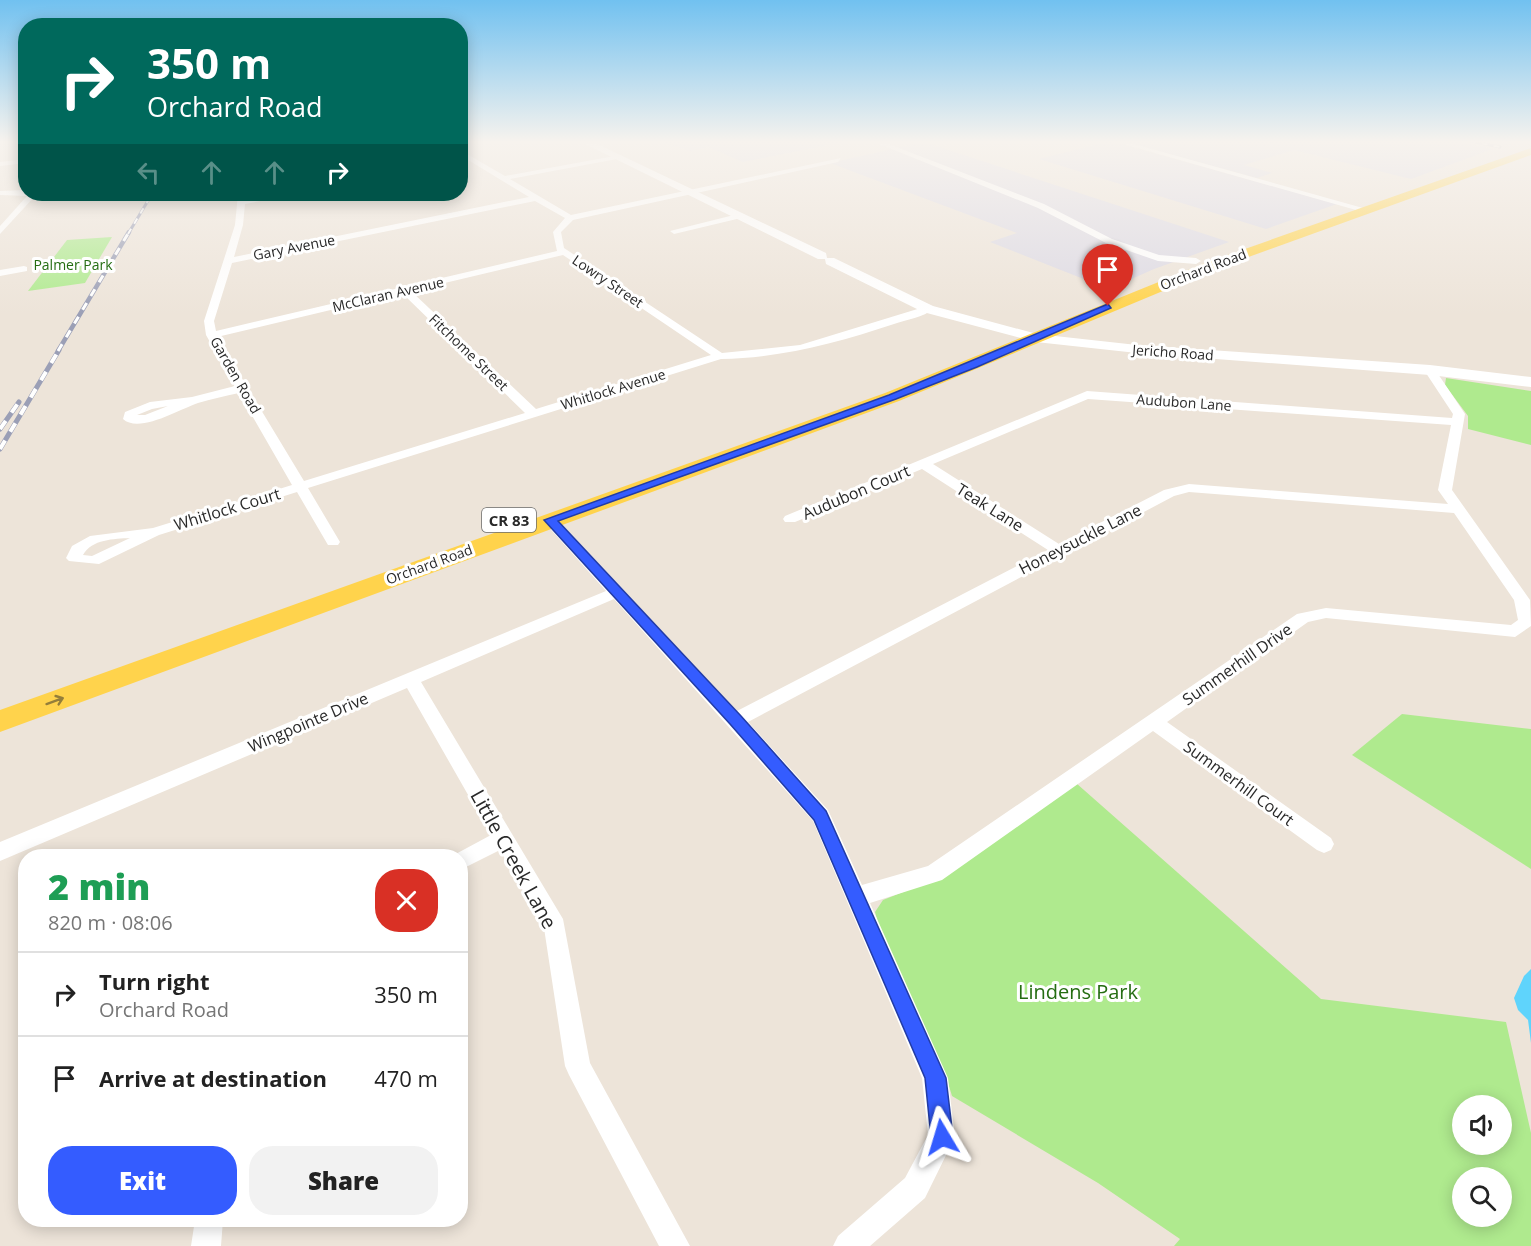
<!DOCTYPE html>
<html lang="en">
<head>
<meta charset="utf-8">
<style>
	body { margin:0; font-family:"Open Sans",sans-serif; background:#f2f2f2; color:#222; height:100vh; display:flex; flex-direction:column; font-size:22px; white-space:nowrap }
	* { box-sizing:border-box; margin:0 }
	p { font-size:20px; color:#767676 }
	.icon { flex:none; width:33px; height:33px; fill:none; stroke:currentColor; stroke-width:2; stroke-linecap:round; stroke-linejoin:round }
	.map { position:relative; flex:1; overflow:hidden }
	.sheet { position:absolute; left:18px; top:849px; width:450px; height:378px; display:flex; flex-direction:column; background:#fff; border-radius:24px; box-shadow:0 3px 15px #0003 }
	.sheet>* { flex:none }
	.banner { position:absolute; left:18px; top:18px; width:450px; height:183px; border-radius:24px; box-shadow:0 3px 15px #0003; background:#00695c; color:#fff; overflow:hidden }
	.buttons { position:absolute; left:1452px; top:1095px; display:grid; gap:12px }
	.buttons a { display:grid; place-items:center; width:60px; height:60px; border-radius:50%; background:#fff; box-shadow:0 3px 15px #0003; font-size:30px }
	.pin { position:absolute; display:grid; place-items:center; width:51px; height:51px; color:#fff; margin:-62px -26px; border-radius:50% 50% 50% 0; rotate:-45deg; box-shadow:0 0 6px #0007 }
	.pin .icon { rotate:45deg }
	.me { position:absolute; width:66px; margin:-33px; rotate:353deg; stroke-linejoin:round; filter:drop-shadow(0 0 4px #0008) }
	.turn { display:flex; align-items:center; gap:21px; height:126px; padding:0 30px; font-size:27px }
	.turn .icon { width:78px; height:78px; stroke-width:2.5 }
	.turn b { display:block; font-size:42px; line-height:51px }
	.lanes { display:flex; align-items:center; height:57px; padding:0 30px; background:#0003; justify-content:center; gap:30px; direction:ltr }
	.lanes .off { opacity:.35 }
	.round { display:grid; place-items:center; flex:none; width:63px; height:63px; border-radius:24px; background:#f2f2f2 }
	.summary { display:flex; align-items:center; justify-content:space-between; height:102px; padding:0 30px }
	h1 { font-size:36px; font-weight:800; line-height:45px; color:#1e9e55 }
	.button { display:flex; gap:12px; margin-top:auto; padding:12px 30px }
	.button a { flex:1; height:69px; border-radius:24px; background:#345cff; color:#fff; font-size:24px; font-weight:800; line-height:69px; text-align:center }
	.button a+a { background:#f2f2f2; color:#222 }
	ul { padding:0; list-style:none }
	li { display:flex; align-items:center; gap:18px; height:84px; padding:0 30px; border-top:2px solid #e0e0e0 }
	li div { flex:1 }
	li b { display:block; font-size:22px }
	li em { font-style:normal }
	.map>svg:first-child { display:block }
	.industrial { fill:#dddae4 }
	.green { fill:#afea8e; fill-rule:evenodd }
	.water { fill:#5fd4fc }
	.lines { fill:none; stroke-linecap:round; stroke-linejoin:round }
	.minor { fill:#fff; fill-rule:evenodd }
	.secondary { fill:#fff; fill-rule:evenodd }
	.primary { fill:#ffd34c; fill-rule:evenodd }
	.rail-far2-casing { stroke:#9b9fb6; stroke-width:3 }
	.rail-far1-casing { stroke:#9b9fb6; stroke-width:4.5 }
	.rail-casing { stroke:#9b9fb6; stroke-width:5 }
	.rail-far2 { stroke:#fff; stroke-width:2; stroke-dasharray:6; stroke-linecap:butt }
	.rail-far1 { stroke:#fff; stroke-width:3; stroke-dasharray:8; stroke-linecap:butt }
	.rail { stroke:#fff; stroke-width:4; stroke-dasharray:10; stroke-linecap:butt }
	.oneway { stroke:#947e3a }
	.route { fill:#345cff; stroke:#223ca6; stroke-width:1.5 }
	.labels { text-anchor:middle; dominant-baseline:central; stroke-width:6; stroke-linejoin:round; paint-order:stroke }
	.far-street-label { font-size:14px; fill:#292929; stroke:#fff }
	.far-park-label { font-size:14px; fill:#256d12; stroke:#fff }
	.shield { fill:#fff; stroke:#696969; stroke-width:1.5 }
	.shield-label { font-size:15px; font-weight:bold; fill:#292929 }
	.street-label { font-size:16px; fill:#292929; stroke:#fff }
	.near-street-label { font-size:20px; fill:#292929; stroke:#fff }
	.near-park-label { font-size:20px; fill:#256d12; stroke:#fff }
</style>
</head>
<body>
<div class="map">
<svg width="1531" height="1246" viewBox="0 0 1531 1246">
	<rect width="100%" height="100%" fill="#ede4d9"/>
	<!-- industrial -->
	<g class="industrial">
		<path d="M660 141H848L743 162 708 147 690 151Z"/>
		<path d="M1110 141 1337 204 1266 229 1039 159Z"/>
		<path d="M1122 141H1453L1493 149 1411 179 1294 150 1244 165 1272 173 1257 178Z"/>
		<path d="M924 142 1229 242 1154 269 1109 289 990 242 1017 233 830 163Z"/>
	</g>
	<!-- green -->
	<g class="green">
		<path d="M112 237 85 283 28 291 67 240Z"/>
		<path d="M1446 378 1531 391V445L1468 429V416L1445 385Z"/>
		<path d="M1402 714 1531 729V869L1352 755Z"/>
		<path d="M1076 783 1321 999 1506 1022 1531 1133V1246H1174L1180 1239 1098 1183 952 1096 945 1073 881 934 875 912 883 900 943 876ZM1462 1106H1502V1144H1462ZM1462 1178H1502V1216H1462Z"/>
	</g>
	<!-- water -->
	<path class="water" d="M1531 969V1043L1528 1020 1518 1010 1514 998 1524 976Z"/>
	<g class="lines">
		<!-- minor -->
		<g class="minor">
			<path d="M872 141H881L1044 204 1112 239 1159 255 1196 258 1201 261 1196 264 1158 261 1106 243 1038 208Z"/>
			<path d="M1113 141H1123L1370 210 1363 212Z"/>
			<path d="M460 150 505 176 620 155 617 159 510 179 571 215 841 158 838 162 573 220 561 232 564 248 722 353 800 345 924 307 933 309C924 317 906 320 894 324 837 343 781 358 721 359L308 488 340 542 338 545H328L297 492 159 535 99 564 69 561 66 558 72 546 90 536 153 528 292 485 239 393C225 396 211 399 198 403 180 409 139 434 123 419L125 412 150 402 192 397 235 386 206 335 204 321 235 225 238 194H246L245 199 297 194 245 204 243 225 234 257 529 197 460 155ZM535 201 565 218 553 232 557 251 216 331 214 321 232 263ZM563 255 711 355 536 409 411 291ZM402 293 525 413 304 481 217 337ZM168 406 145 415H137L152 409ZM130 538 92 556 83 555C92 539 114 539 130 538Z"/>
			<path d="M26 159V163L0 166V162Z"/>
			<path d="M26 190V194H34L35 196 0 234V226L27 196 0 195V191Z"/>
			<path d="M738 214 741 218 674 234 670 231Z"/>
			<path d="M24 266 27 267V271L0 276V270Z"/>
			<path d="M1430 367 1434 368 1465 414 1452 490 1530 600 1531 626 1515 637 1326 618 1308 622 1167 722 1331 838 1334 844 1331 850 1324 853 1317 850 1153 731 942 880 870 903 948 1078 955 1137 925 1198 870 1246H833L838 1236 905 1178 928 1135 922 1078 813 821 614 599 421 682 563 919 590 1063 690 1246H659L569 1075 565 1066 544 928 500 850 460 870V856H452L491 835 407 688 0 861V842L606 591 545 523 543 520 545 517H555L737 711 1048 550 922 469 795 522H785L783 519 785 516 1087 391 1452 418 1453 414 1424 370ZM1088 399 1451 425 1438 490 1448 504 1189 484 1164 490 1059 544 933 464ZM1189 492 1454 513 1514 600 1518 620 1511 625 1326 608 1297 614 928 866 862 885 828 810 748 722 1174 496Z"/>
			<path d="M195 1220H223L221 1246H191Z"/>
		</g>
		<!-- secondary -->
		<path class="secondary" d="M579 141H591L826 253 827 258H834L933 306 1037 334 1137 345 1430 365 1531 377V387L1430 375 1137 353 1036 342 923 312 826 264 825 259H818Z"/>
		<!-- primary -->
		<path class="primary" d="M1531 148V155L1218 268 899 401 0 732V710L885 393 1208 262Z"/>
		<defs>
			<g id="rail-far2">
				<path d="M1470 141 1500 147"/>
				<path d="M128 234 152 194"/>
			</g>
			<path id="rail-far1" d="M58 351 129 232"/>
			<g id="rail">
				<path d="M0 429 19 402"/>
				<path d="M0 449 59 350"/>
			</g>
		</defs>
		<!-- rail-far2 casing -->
		<use href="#rail-far2" class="rail-far2-casing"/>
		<!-- rail-far1 casing -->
		<use href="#rail-far1" class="rail-far1-casing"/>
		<!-- rail casing -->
		<use href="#rail" class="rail-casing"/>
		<!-- rail-far2 -->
		<use href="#rail-far2" class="rail-far2"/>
		<!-- rail-far1 -->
		<use href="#rail-far1" class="rail-far1"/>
		<!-- rail -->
		<use href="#rail" class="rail"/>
	</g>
	<!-- one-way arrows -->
	<defs><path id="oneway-shaft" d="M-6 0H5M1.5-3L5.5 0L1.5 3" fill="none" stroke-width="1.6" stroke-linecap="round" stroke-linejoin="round" transform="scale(1.5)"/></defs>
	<use class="oneway" href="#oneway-shaft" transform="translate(55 701) rotate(-20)"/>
	<!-- sky -->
	<linearGradient id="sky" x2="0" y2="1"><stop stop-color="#71c1f0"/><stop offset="0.45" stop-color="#f7f3ee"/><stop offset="1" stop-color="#f7f3ee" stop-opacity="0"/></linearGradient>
	<rect width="1531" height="315" fill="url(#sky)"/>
	<!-- route -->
	<path class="route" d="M1108 304 1111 308 977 367 896 399 558 521 741 716 826 811 946 1078 953 1137 950 1145 942 1148 934 1145 931 1137 925 1078 814 820 730 724 544 520 889 395Z"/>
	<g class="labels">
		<!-- far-street labels -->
		<g class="far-street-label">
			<text transform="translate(294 247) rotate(-11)">Gary Avenue</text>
			<text transform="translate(1203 269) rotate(-21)">Orchard Road</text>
			<text transform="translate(608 281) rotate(34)">Lowry Street</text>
			<text transform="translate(388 294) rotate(-13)">McClaran Avenue</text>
			<text transform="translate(469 352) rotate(44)">Fitchome Street</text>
			<text transform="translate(1173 352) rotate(4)">Jericho Road</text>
			<text transform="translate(236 375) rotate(60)">Garden Road</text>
			<text transform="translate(613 389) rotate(-17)">Whitlock Avenue</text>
			<text transform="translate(1184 402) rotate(4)">Audubon Lane</text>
			<text transform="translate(429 564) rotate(-20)">Orchard Road</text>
		</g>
		<!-- far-park labels -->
		<g class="far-park-label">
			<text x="73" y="264">Palmer Park</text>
		</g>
		<!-- shield labels -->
		<rect class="shield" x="482" y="508" width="54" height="24" rx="4.5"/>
		<g class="shield-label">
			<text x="509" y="520">CR 83</text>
		</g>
		<!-- street labels -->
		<g class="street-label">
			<text transform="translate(856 492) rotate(-23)">Audubon Court</text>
			<text transform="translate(990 507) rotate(32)">Teak Lane</text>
			<text transform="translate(227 509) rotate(-17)">Whitlock Court</text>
			<text transform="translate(1080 539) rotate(-27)">Honeysuckle Lane</text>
			<text transform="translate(1237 664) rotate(-35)">Summerhill Drive</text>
			<text transform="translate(308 722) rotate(-23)">Wingpointe Drive</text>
			<text transform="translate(1239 783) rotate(36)">Summerhill Court</text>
		</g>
		<!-- near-street labels -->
		<g class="near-street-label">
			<text transform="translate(514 859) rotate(61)">Little Creek Lane</text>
		</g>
		<!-- near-park labels -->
		<g class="near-park-label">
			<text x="1078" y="991">Lindens Park</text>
		</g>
	</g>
</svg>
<div class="buttons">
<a><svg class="icon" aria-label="sound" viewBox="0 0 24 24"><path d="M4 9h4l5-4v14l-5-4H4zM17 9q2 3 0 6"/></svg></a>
<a><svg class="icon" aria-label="search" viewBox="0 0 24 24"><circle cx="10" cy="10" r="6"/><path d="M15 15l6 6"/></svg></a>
</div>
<div class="pin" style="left:1108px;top:306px;background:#d93025"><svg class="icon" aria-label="arrive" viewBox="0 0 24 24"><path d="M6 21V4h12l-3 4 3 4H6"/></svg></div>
<svg class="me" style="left:942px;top:1137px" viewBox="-20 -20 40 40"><path d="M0-17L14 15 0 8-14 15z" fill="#345cff" stroke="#fff" stroke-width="4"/></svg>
<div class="banner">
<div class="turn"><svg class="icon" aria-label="right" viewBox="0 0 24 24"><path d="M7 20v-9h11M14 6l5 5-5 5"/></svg><div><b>350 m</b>Orchard Road</div></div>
<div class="lanes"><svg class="icon off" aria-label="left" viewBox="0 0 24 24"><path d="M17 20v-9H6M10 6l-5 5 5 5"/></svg><svg class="icon off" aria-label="ahead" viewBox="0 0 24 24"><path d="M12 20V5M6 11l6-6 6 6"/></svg><svg class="icon off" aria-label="ahead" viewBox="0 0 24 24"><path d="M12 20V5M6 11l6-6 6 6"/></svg><svg class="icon" aria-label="right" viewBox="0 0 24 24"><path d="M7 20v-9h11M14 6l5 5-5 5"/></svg></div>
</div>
<section class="sheet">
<div class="summary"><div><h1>2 min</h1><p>820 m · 08:06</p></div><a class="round" style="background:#d93025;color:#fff"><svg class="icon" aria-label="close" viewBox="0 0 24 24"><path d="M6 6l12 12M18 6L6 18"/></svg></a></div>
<ul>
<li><svg class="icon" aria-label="right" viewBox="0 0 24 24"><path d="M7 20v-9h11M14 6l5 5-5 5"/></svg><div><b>Turn right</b><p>Orchard Road</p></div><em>350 m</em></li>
<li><svg class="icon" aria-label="arrive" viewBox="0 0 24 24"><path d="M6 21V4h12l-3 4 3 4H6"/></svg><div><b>Arrive at destination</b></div><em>470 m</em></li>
</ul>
<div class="button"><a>Exit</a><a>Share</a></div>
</section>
</div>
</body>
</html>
